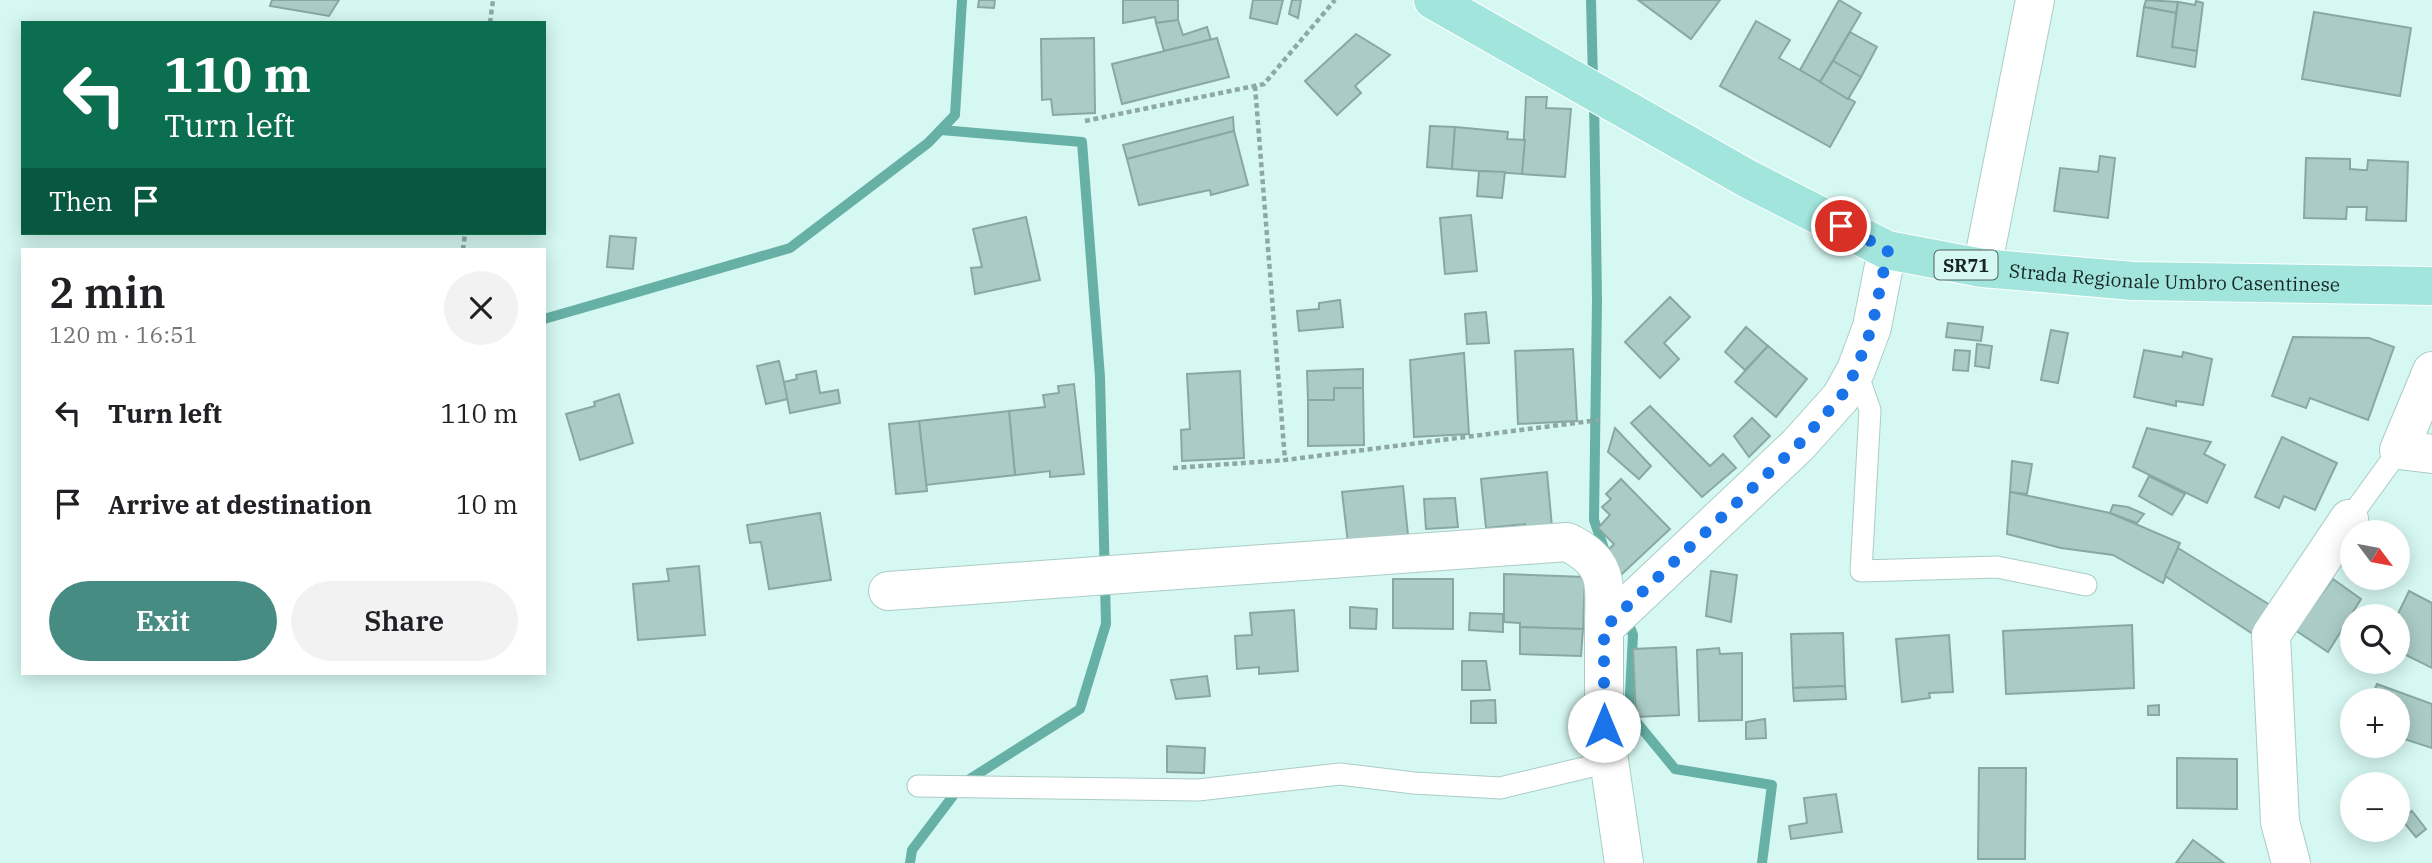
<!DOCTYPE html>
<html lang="en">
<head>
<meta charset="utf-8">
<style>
	body { margin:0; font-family:"IBM Plex Serif",serif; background:#f2f2f2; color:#202124; height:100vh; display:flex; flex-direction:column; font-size:26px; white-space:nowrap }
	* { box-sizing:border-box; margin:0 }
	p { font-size:23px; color:#757577 }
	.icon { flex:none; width:38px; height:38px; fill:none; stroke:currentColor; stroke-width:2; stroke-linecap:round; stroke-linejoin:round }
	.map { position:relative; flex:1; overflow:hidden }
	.panel { position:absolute; left:21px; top:248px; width:525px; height:427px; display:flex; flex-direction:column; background:#fff; border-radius:0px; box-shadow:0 4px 18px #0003 }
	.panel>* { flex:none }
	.top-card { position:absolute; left:21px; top:21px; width:525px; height:214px; border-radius:0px; box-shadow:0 4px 18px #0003; background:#0b6e4f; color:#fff; overflow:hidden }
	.needle { width:46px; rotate:122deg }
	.tools { position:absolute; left:2340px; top:520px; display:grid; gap:14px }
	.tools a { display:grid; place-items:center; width:70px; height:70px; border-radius:50%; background:#fff; box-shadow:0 4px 18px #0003; font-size:35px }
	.pin { position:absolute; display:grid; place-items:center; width:60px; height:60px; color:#fff; margin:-30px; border:4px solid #fff; border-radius:50%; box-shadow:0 2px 7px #0007 }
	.me { position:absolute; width:77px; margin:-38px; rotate:0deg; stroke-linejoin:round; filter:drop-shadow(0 0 5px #0008) }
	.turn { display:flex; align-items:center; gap:24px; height:147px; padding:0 28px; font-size:32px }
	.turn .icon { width:91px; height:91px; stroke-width:2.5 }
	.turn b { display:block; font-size:49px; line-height:60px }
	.then { display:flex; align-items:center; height:66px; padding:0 28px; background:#0003; gap:14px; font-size:26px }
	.round { display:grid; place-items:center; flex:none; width:74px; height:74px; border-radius:37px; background:#f2f2f2 }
	.headline { display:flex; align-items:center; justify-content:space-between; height:119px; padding:0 28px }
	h1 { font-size:42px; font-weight:600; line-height:52px }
	.button { display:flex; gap:14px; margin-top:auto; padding:14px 28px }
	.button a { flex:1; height:80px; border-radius:42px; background:#478c82; color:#fff; font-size:28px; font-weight:600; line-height:80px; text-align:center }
	.button a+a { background:#f2f2f2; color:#202124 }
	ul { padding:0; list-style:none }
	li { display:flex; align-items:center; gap:21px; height:91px; padding:0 28px }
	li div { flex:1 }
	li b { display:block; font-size:26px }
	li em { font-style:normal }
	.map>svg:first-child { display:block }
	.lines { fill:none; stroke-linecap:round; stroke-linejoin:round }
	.stream { stroke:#67b0a5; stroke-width:10 }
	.building { fill:#abccc6; stroke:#88a8a3; stroke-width:2 }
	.service-casing { stroke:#abccc6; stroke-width:23 }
	.minor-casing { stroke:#abccc6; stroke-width:40 }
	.primary-casing { stroke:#fff; stroke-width:40 }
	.path { stroke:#8ea8a4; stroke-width:4.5; stroke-dasharray:5 3.5; stroke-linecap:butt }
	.service { stroke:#fff; stroke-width:21 }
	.minor { stroke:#fff; stroke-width:38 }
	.primary { stroke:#a1e5dc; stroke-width:38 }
	.route { stroke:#1a73e8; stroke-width:12; stroke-dasharray:0 21.6 }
	.labels { text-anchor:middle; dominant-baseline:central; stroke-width:6; stroke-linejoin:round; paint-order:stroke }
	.shield { fill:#d6f8f2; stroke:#516461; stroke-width:2 }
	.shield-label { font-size:18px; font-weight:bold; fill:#182523 }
	.street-label { font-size:19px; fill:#182523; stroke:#d6f8f2 }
</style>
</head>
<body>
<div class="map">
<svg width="2432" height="863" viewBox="0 0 2432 863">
	<rect width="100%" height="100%" fill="#d6f8f2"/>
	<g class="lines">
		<!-- stream -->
		<g class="stream">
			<path d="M1591 0 1593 80"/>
			<path d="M1594 99 1597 300 1594 520 1606 554"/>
			<path d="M544 319 790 248 928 143 955 115 962 0"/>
			<path d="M1626 616 1633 635 1629 713 1675 769 1772 785 1762 863"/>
			<path d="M910 863 912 850 962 784 1080 709 1106 624 1100 377 1082 142 941 130"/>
		</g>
	</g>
	<!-- building -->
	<g class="building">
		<path d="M272 0H339L329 16 270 6Z"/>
		<path d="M979 0H995L994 8 978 7Z"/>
		<path d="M1123 0H1178V20L1156 23 1155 17 1123 23Z"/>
		<path d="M1253 0H1283L1277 24 1250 18Z"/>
		<path d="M1292 0H1301L1298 18 1289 14Z"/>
		<path d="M1638 0H1720L1691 39Z"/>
		<path d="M1839 0 1861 13 1820 82 1800 70Z"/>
		<path d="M2146 0 2178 2 2176 13 2144 7Z"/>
		<path d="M2196 1 2203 3 2197 51 2172 47 2178 2 2195 5Z"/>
		<path d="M2144 7 2176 13 2172 47 2197 51 2195 67 2137 56Z"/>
		<path d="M2314 12 2411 28 2400 96 2302 79Z"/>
		<path d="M1178 20 1183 35 1207 27 1211 40 1164 51 1156 23Z"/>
		<path d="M1756 21 1790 40 1779 58 1855 102 1830 147 1720 86Z"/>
		<path d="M1850 32 1877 47 1861 77 1833 61Z"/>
		<path d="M1356 34 1390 55 1355 86 1361 93 1337 115 1305 81Z"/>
		<path d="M1094 38 1095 113 1053 115 1051 99 1042 100 1041 39Z"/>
		<path d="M1217 38 1229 77 1122 104 1112 64Z"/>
		<path d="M1833 61 1861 77 1848 99 1820 82Z"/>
		<path d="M1526 97H1547L1546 108 1571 109 1565 177 1522 174Z"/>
		<path d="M1233 117 1234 131 1127 159 1123 145Z"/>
		<path d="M1430 126 1455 127 1452 169 1427 167Z"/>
		<path d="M1455 127 1508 132 1507 139 1525 140 1522 174 1452 169Z"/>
		<path d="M1234 131 1248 185 1211 195 1210 190 1139 205 1127 159Z"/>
		<path d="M2100 156 2115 158 2108 218 2054 211 2060 168 2098 172Z"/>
		<path d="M2306 158 2350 159V169L2362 170H2367L2368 160 2408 162 2406 221 2366 220 2367 207H2347L2346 219 2304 218Z"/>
		<path d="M1479 171 1505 172 1502 198 1477 196Z"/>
		<path d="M1471 215 1477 271 1445 274 1440 218Z"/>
		<path d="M1026 217 1040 280 975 294 971 268 982 267 973 229Z"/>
		<path d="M610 236 636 238 633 269 607 267Z"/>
		<path d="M1670 297 1690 317 1664 343 1679 359 1660 378 1625 342Z"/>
		<path d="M1340 300 1343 327 1299 331 1297 311 1319 309V303Z"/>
		<path d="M1486 312 1489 343 1467 344 1465 314Z"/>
		<path d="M1948 323 1983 327 1981 341 1946 337Z"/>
		<path d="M1746 327 1768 346 1745 370 1725 352Z"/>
		<path d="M2051 330 2068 333 2058 383 2041 380Z"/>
		<path d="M2293 337 2369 338 2394 347 2368 420 2310 398 2306 408 2272 396Z"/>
		<path d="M1977 344 1992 346 1989 368 1975 366Z"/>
		<path d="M1768 346 1807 379 1776 417 1735 382Z"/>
		<path d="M1573 349 1577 421 1518 424 1515 351Z"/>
		<path d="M1955 350 1970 351 1968 371 1953 370Z"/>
		<path d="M2144 350 2182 357 2183 352 2212 359 2203 405 2176 401V406L2134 397Z"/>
		<path d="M1464 353 1469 434 1414 437 1410 360Z"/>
		<path d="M779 361 788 399 766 404 757 366Z"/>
		<path d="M1363 369V388H1334V400H1308L1307 371Z"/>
		<path d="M816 371 820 393 838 390 840 403 790 413 784 382 797 379 796 375Z"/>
		<path d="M1240 371 1244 458 1182 461 1181 430 1190 429 1187 374Z"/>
		<path d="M1074 384 1084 474 1050 477V471L1015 475 1009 411 1045 407 1043 395 1059 393 1058 386Z"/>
		<path d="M1334 388H1363L1364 445 1308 446V400H1334Z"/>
		<path d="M619 394 633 443 580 460 566 414 595 406 594 402Z"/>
		<path d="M1650 406 1710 466 1723 454 1736 468 1702 497 1631 423Z"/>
		<path d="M1009 411 1015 475 926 485 919 421Z"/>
		<path d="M1752 418 1770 436 1749 457 1734 436Z"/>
		<path d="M919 421 927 491 896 494 889 424Z"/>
		<path d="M1615 428 1651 466 1639 479 1608 452Z"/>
		<path d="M2147 428 2211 442 2204 454 2225 465 2207 503 2133 467Z"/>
		<path d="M2282 437 2337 463 2315 510 2284 496 2279 508 2255 497Z"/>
		<path d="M2012 461 2032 464 2027 494 2010 492Z"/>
		<path d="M1547 472 1552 527 1525 529V524L1486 528 1481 479Z"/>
		<path d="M2149 476 2185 494 2172 515 2139 496Z"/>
		<path d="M1621 479 1670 529 1622 574 1602 557 1614 544 1598 528 1610 515 1602 507 1611 499 1606 494Z"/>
		<path d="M1403 486 1409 545 1349 552 1342 492Z"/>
		<path d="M2010 492 2110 513 2180 543 2163 583 2113 555 2061 548 2007 534Z"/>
		<path d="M1455 498 1458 527 1426 529 1424 499Z"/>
		<path d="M2113 505 2128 507 2144 514 2137 523 2110 513Z"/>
		<path d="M820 513 831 580 769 589 761 542 750 543 747 525Z"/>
		<path d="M2178 548 2270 605 2253 634 2165 576Z"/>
		<path d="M699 566 705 635 638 640 633 584 669 581 667 569Z"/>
		<path d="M1711 571 1737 575 1731 622 1706 616Z"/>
		<path d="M1504 574 1585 577 1583 629 1520 627V623L1504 622Z"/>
		<path d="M1393 579H1453V629L1393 628Z"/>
		<path d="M2333 579 2361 599 2328 652 2295 630Z"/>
		<path d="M2409 591 2432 603V668L2398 651 2397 616Z"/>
		<path d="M1350 607 1377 609 1376 629 1350 628Z"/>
		<path d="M1294 610 1298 671 1259 674V667L1237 669 1235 636 1252 635 1250 613Z"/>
		<path d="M1470 613 1503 614V632L1469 630Z"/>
		<path d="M2132 625 2134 688 2006 694 2003 631Z"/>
		<path d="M1520 627 1583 629 1581 656 1520 654Z"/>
		<path d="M1843 633 1845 686 1793 688 1791 634Z"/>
		<path d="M1949 635 1953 692 1929 693 1930 698 1902 702 1896 639Z"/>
		<path d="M1676 647 1679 715 1636 717 1633 649Z"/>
		<path d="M1719 648 1720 654 1742 653V720L1699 721 1697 650Z"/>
		<path d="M1462 661H1486L1490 690H1462Z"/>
		<path d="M1207 676 1210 696 1176 699 1171 680Z"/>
		<path d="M2377 684 2432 704V748L2398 737V700H2370Z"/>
		<path d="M1845 686 1846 699 1794 701 1793 688Z"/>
		<path d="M1495 700 1496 723H1471V701Z"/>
		<path d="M2159 705V715H2148V706Z"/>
		<path d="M1765 719 1766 738 1746 739V722Z"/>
		<path d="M1167 746 1205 748 1204 773 1167 772Z"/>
		<path d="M2177 758 2237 759V809L2177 808Z"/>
		<path d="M1979 768H2026L2025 859H1978Z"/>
		<path d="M1836 794 1842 832 1791 839 1789 826 1807 823 1804 798Z"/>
		<path d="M2412 811 2426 829 2416 837 2401 819Z"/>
		<path d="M2193 840 2224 863H2176Z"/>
	</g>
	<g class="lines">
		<defs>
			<g id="service">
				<path d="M1856 370 1870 410 1861 571 1997 567 2086 585"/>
				<path d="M2349 519 2399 450"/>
				<path d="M918 786 1198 790 1340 774 1414 783 1500 788 1609 762"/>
			</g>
			<g id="minor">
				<path d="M1982 268 2035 0"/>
				<path d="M2432 371 2399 450 2432 454"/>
				<path d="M888 591 1567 542C1611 563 1604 585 1604 628"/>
				<path d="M1624 863 1604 726V628L1798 445 1841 397 1856 370 1872 327 1887 250"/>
				<path d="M2291 863 2280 822 2271 635 2349 519"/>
			</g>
			<g id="primary">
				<path id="s1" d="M1433 0 1748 179 1887 250 1982 268 2133 281 2432 286"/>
			</g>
		</defs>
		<!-- service casing -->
		<use href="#service" class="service-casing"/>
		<!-- minor casing -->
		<use href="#minor" class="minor-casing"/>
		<!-- primary casing -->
		<use href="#primary" class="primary-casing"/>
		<!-- path -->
		<g class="path">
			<path d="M490 23 493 0"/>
			<path d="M1255 86 1285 460"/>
			<path d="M1085 121 1264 84 1335 0"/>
			<path d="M463 250 465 233"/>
			<path d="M1173 468 1285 460 1599 420"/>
		</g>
		<!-- service -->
		<use href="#service" class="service"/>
		<!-- minor -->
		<use href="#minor" class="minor"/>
		<!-- primary -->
		<use href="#primary" class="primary"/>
	</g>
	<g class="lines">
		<!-- route -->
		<path class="route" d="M1604 726V628L1798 445 1841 397 1856 370 1872 327 1888 250 1841 226"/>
	</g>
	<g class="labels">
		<!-- shield labels -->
		<rect class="shield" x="1934.5" y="250.5" width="63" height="29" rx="5"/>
		<g class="shield-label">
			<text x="1966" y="265">SR71</text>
		</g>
		<!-- street labels -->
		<g class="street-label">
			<text stroke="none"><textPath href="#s1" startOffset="808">Strada Regionale Umbro Casentinese</textPath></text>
		</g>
	</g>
</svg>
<div class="tools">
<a><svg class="needle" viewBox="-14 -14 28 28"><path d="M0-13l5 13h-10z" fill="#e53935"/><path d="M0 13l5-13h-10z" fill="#757577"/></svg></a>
<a><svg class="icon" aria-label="search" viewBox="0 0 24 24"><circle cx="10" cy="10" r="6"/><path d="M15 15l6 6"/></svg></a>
<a>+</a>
<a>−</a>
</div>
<div class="pin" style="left:1841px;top:226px;background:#d93025"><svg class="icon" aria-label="arrive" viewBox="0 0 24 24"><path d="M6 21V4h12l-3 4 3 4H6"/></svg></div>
<svg class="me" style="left:1604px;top:726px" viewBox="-20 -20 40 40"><circle r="19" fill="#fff"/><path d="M0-13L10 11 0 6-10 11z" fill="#1a73e8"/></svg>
<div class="top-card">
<div class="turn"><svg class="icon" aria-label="left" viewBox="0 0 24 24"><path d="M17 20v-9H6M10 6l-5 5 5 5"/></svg><div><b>110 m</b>Turn left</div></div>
<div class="then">Then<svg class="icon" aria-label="arrive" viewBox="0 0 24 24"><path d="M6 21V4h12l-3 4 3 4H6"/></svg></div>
</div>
<section class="panel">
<div class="headline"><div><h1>2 min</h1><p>120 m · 16:51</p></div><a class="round"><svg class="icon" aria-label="close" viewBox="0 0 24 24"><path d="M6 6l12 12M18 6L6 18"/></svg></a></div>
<ul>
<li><svg class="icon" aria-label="left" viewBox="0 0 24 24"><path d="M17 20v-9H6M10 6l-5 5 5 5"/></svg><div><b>Turn left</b></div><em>110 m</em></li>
<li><svg class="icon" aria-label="arrive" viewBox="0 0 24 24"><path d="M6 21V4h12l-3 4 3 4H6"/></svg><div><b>Arrive at destination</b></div><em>10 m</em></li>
</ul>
<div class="button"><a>Exit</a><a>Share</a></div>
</section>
</div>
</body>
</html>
